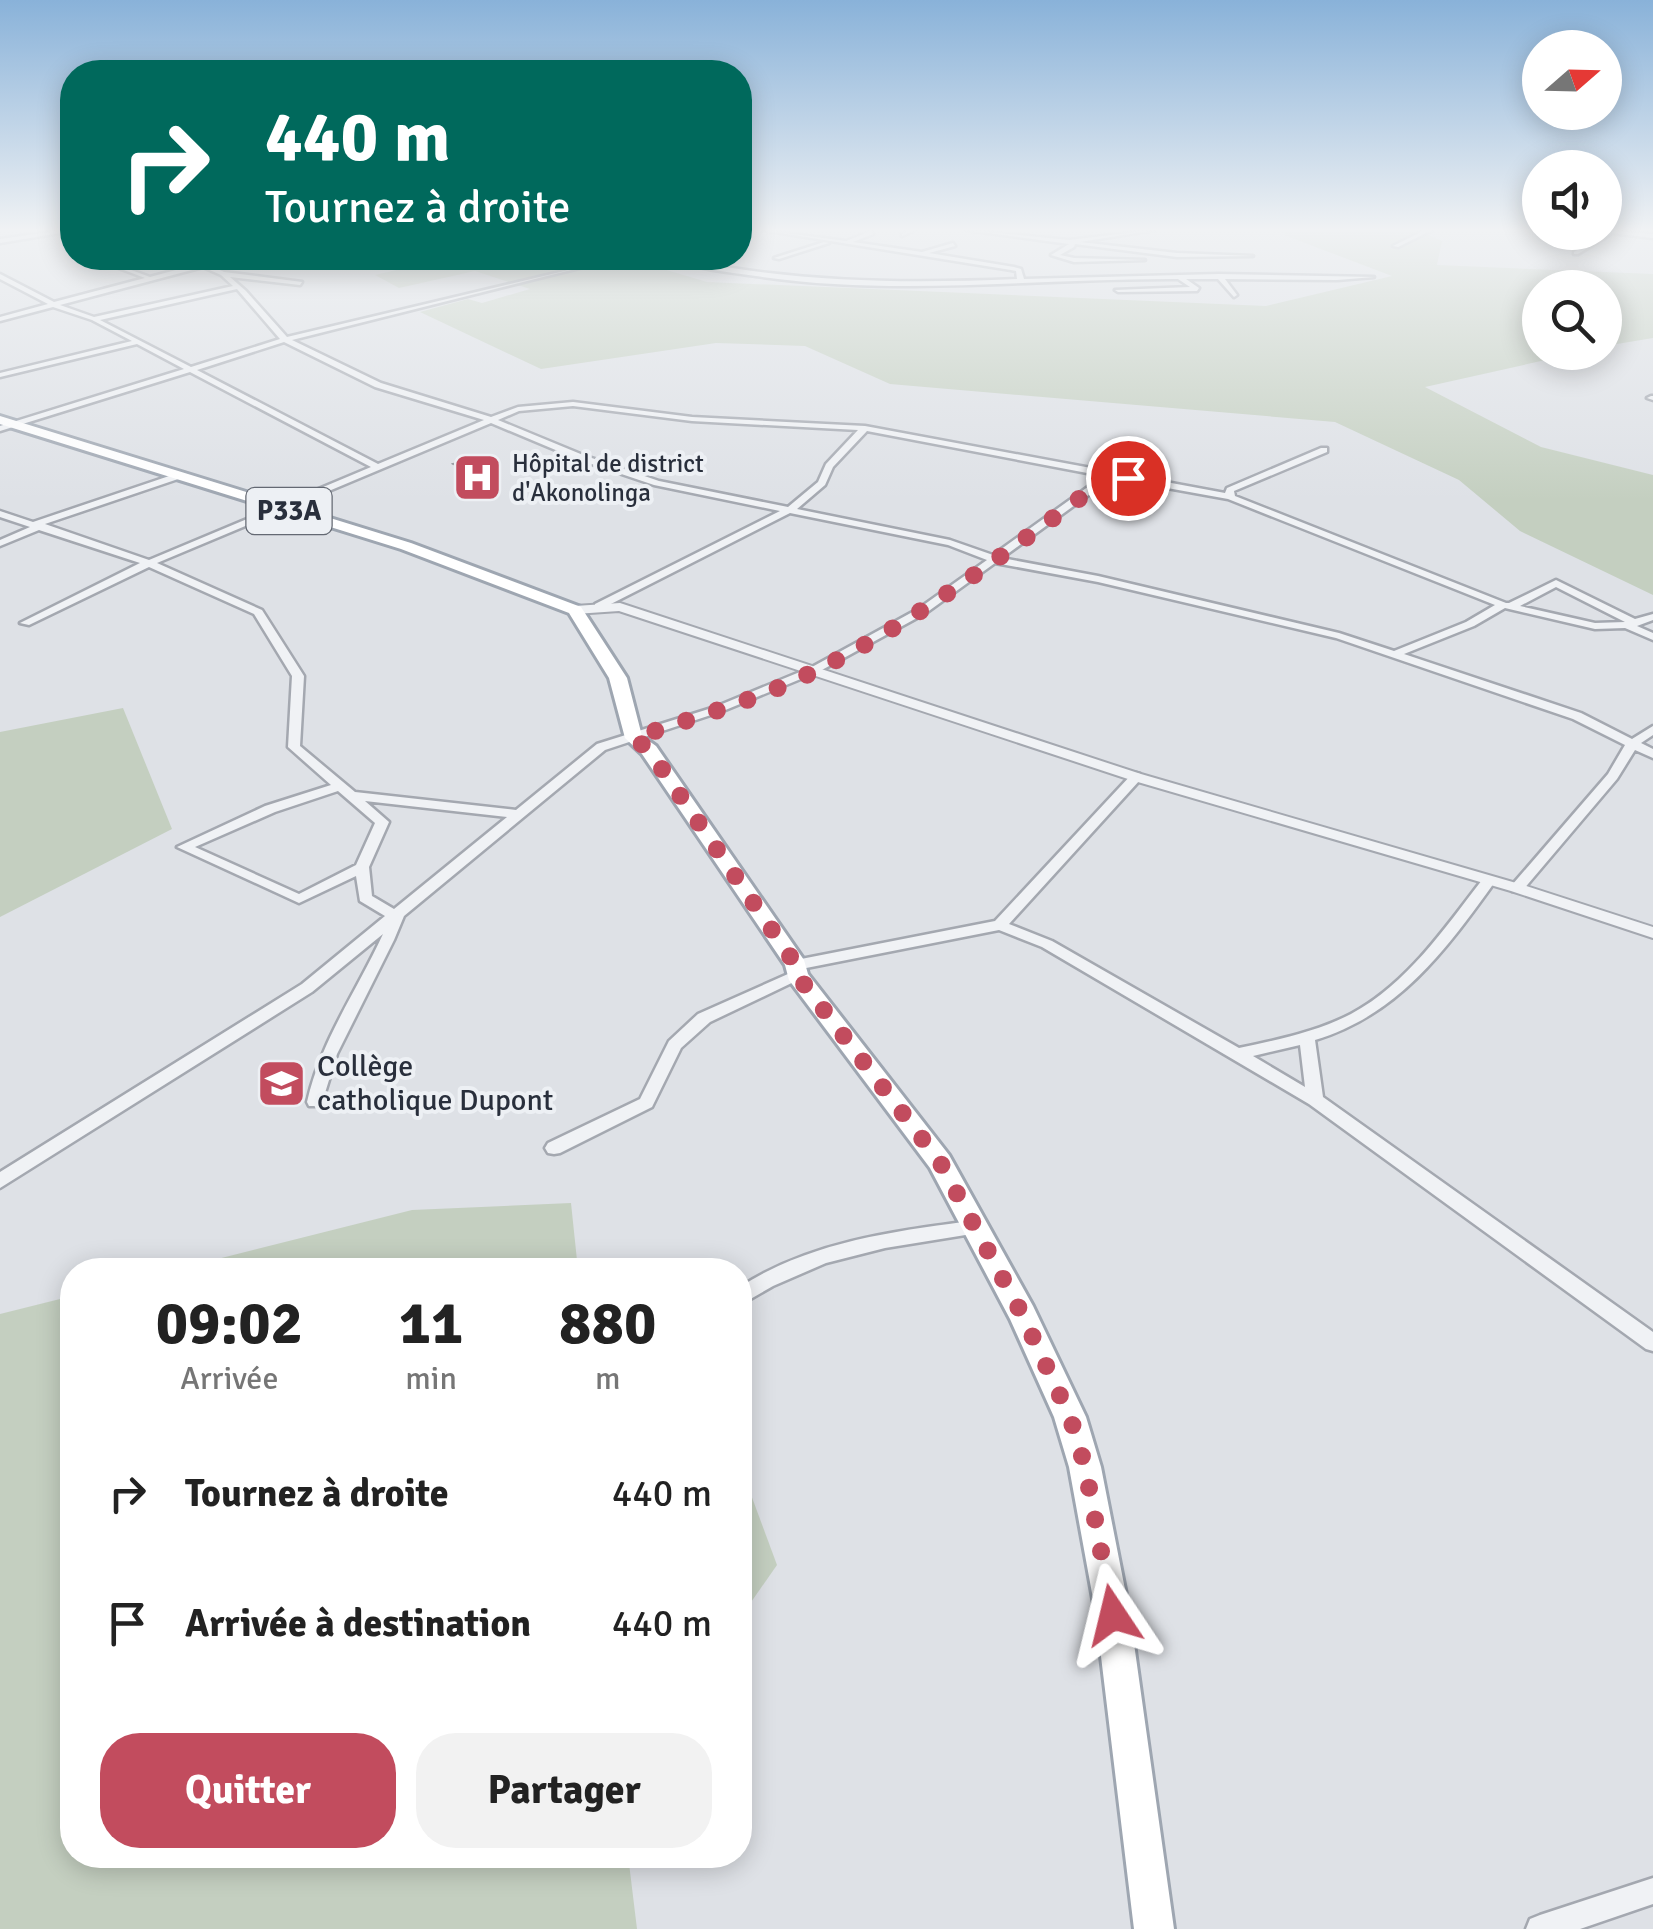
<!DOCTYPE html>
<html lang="fr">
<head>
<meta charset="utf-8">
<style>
	body { margin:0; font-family:Signika,sans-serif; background:#f2f2f2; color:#222; height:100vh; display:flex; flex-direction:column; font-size:38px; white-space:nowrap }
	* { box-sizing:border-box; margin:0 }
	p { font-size:32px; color:#767676 }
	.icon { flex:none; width:55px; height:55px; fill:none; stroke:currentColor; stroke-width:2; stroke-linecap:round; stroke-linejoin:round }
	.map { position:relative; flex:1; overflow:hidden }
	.drawer { position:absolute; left:60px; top:1258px; width:692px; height:610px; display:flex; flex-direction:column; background:#fff; border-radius:40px; box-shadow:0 5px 25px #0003 }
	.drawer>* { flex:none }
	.hud { position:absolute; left:60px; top:60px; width:692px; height:210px; border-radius:40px; box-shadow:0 5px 25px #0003; background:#00695c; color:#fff; overflow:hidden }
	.needle { width:65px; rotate:70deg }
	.controls { position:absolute; left:1522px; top:30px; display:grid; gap:20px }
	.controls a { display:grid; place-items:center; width:100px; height:100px; border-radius:50%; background:#fff; box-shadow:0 5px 25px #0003; font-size:50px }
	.pin { position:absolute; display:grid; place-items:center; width:85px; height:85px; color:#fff; margin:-42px; border:5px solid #fff; border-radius:50%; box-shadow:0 2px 10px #0007 }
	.me { position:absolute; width:110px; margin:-55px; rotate:350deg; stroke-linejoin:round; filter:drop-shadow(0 0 8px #0008) }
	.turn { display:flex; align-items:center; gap:35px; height:210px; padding:0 40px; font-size:45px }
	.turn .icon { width:130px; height:130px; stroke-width:2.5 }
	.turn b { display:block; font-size:70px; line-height:85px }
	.eta { display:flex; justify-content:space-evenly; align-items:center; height:170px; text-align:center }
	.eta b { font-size:60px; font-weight:700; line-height:70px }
	.cta { display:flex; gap:20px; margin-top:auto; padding:20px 40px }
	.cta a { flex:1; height:115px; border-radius:40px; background:#c24c5e; color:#fff; font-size:40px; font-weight:700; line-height:115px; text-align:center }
	.cta a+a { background:#f2f2f2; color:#222 }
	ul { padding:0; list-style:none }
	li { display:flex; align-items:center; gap:30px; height:130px; padding:0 40px }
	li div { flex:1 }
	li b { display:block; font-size:38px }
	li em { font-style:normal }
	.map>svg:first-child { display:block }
	.green { fill:#c4cfc0 }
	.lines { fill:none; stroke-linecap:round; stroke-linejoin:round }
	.minor-casing { stroke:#a4a8b0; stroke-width:5 }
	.tertiary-casing { stroke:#a4a8b0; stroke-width:4 }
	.primary-casing { stroke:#9ea6b1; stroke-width:6 }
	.minor { fill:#f0f2f5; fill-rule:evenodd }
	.tertiary { fill:#f0f2f5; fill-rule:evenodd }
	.primary { fill:#fff; fill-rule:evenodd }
	.wall { fill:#9da0a7 }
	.shaded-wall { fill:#7f8288 }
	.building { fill:#b6bac2; stroke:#7f8288; stroke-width:2.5 }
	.route { stroke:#c24c5e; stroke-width:18; stroke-dasharray:0 32.4 }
	.labels { text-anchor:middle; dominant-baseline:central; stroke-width:8; stroke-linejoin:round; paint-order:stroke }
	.far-poi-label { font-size:25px; fill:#292f3c; stroke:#edf0f4; text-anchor:start }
	.shield { fill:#edf0f4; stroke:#646973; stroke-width:2.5 }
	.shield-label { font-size:28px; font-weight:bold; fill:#292f3c }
	.poi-label { font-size:30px; fill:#292f3c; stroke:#edf0f4; text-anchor:start }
</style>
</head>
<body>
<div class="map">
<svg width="1653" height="1929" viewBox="0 0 1653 1929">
	<rect width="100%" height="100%" fill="#dee1e6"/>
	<!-- green -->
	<g class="green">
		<path d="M1285 230H1417L1442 241 1437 265 1653 274V338L1605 346V288H1540V352L1577 353 1425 387 1541 447 1653 475V595L1520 531 1459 480 1335 422 890 384 805 346 716 343 541 369 420 312 468 299 482 303 530 289 475 271 399 288 375 275 409 267 387 258H626L707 282 1266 306 1392 276 1284 235Z"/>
		<path d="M123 708 172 829 0 917V732Z"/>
		<path d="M571 1203 578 1270H174L412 1210Z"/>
		<path d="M72 1296V1855H628L637 1929H0V1314Z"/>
		<path d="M740 1465 777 1565 740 1618Z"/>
	</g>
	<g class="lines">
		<defs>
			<g id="minor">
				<path d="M63 230 72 231 0 243V239Z"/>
				<path d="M762 230 846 241 871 231 873 234 853 242 922 252 953 243 955 246 929 253 1014 267 1021 269 1024 279 1219 274 1374 277 1337 280 1225 279 1237 295 1234 297 1218 279H1186L1199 288 1197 291 1118 292 1115 290 1190 287 1178 279C1037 278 896 297 756 276 727 272 693 268 666 258H675C792 282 898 284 1017 279L1016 271 1011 270Z"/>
				<path d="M909 230H915L902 236V234Z"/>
				<path d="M966 230 1069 240 1154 230 1080 242 1177 253 1253 256 1177 257 1075 244 1074 247 1060 255 1074 258 1145 260 1074 262 1051 255 1069 244Z"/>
				<path d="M1425 230H1432L1398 247 1393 246Z"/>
				<path d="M1605 230 1653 234V238L1612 233 1578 254H1574V252L1605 232Z"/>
				<path d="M824 242 829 243 779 259 774 258Z"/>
				<path d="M92 258H99L150 277 198 264 187 258H194L224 272 302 282 300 285 230 277 246 291 287 337 619 258 292 340 381 383 491 417 518 407 573 402 692 417 865 426 1225 493 1227 488 1321 448H1327V452L1234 491 1235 496 1506 603H1509L1556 580 1635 619 1653 614V620L1637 626 1653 633V640L1625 628 1595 629 1505 608 1474 626 1404 654 1581 713 1632 739 1653 726V735L1641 743 1653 749V758L1635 750 1617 779 1522 891H1512L1510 888 1512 885 1608 774 1625 745 1573 719 1336 638 1098 582 995 563 926 613 820 671 723 711 605 750 404 916 394 940 337 1054 321 1106H309L307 1102C321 1040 357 991 383 934L312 992 0 1188V1172L302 984 385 916 360 901 356 876 299 903 177 847 265 806 331 785 288 747 292 676 254 614 149 567 29 625 20 623 140 563 39 530 0 546V540L30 527 0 517V511L33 522 178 473H184V477L45 524 149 560 371 467 190 372 0 431V426L184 369 137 344 0 377V373L132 341 92 320 53 307 0 321V317L48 304 0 279V274L54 302 145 278ZM203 267 221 275 233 286 94 317 60 305ZM237 289 280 339 191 367 100 320ZM284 342 375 387 484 420 378 464 197 370ZM573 406 692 421 858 430 826 464 818 482 788 507 659 481 583 455 498 420 519 411ZM491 423 577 459 654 485 780 511 595 604V608H603L790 513 948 545 987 560 918 609 812 667 715 707 597 744 516 810 355 792 300 746 304 676 262 610 157 563ZM867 431 1103 476 993 555 950 540 797 509 825 485 833 467ZM1112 478 1228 499 1495 605 1466 622 1394 651 1339 633 1098 576 1002 558ZM1556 587 1625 622 1595 623 1520 606ZM338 791 375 823 356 865 299 894 195 847 275 812ZM365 801 507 817 394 909 372 896 369 867 389 822Z"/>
				<path d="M1651 396H1653V400L1647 398Z"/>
				<path d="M1136 773 1140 774V780L1009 924 1052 941 1239 1048C1277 1040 1316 1032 1351 1014 1407 984 1444 929 1482 880H1492L1494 883C1445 951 1398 1015 1315 1040L1323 1097 1653 1332V1351L1646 1349 1309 1104 1042 947 999 930 796 970 788 965 796 960 995 921 1132 774ZM1300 1045 1305 1087 1253 1056Z"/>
				<path d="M797 970 802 972 805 975 802 978 710 1022 681 1048 652 1107 560 1153 554 1154 548 1153 545 1148 548 1143 640 1099 669 1041 698 1014Z"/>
				<path d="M978 1220 984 1222 987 1227 984 1232 885 1248 826 1263 773 1286 740 1305V1287C811 1241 896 1231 978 1220Z"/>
				<path d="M1653 1878V1904L1580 1929H1526L1530 1919 1540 1915Z"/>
			</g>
			<path id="tertiary" d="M620 603 1141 774 1523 885 1653 927V938L1511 891 1131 780 619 611 575 614 569 610 575 606Z"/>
			<path id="primary" d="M0 416 411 543 581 607 627 678 642 736 656 746 804 960 808 974 949 1155 1033 1306 1086 1417 1101 1467 1130 1615 1174 1929H1134L1096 1615 1069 1467 1054 1417 1010 1319 930 1168 789 980 785 965 642 754 625 738 609 678 569 613 401 549 0 424Z"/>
		</defs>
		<!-- minor casing -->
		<use href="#minor" class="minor-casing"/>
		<!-- tertiary casing -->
		<use href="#tertiary" class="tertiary-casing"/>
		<!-- primary casing -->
		<use href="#primary" class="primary-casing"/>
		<!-- minor -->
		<use href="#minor" class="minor"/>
		<!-- tertiary -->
		<use href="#tertiary" class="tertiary"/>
		<!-- primary -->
		<use href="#primary" class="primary"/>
	</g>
	<!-- wall -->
	<path class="wall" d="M454 464 499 479 478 485 456 474Z"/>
	<!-- shaded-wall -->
	<path class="shaded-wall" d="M497 468 499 479 478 485 476 475Z"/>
	<!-- building -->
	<path class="building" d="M475 457 497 468 476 475 454 464Z"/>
	<!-- sky -->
	<linearGradient id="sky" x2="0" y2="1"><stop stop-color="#89b2d9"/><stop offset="0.46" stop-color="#f0f2f4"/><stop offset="1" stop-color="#f0f2f4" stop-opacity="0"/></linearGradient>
	<rect width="1653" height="500" fill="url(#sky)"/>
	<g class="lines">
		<!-- route -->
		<path class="route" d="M1113 1615 1085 1466 1070 1417 1023 1316 940 1162 797 975 796 965 649 750 634 738C683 721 733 707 780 687 901 635 1005 553 1110 476L1128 478"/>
	</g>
	<!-- icons -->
	<defs>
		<symbol id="hospital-square" viewBox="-11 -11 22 22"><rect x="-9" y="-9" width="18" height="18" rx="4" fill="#c24c5e" stroke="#edf0f4"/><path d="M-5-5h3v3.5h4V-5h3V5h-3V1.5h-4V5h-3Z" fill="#fff"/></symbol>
		<symbol id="school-square" viewBox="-11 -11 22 22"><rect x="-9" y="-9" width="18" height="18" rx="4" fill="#c24c5e" stroke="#edf0f4"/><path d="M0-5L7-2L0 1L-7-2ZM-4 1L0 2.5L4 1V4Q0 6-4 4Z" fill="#fff"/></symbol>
	</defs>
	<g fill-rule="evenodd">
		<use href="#hospital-square" x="450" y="450" width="55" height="55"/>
		<use href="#school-square" x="254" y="1056" width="55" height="55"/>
	</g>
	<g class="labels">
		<!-- far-poi labels -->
		<g class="far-poi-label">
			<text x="512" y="463">Hôpital de district<tspan x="512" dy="29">d'Akonolinga</tspan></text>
		</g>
		<!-- shield labels -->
		<rect class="shield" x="246.5" y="488" width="85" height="46" rx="8"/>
		<g class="shield-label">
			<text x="289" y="511">P33A</text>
		</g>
		<!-- poi labels -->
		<g class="poi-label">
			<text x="317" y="1066">Collège<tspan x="317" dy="34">catholique Dupont</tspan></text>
		</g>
	</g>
</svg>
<div class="controls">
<a><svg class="needle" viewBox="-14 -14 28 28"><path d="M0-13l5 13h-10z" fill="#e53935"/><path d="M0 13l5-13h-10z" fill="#767676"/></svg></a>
<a><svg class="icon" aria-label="sound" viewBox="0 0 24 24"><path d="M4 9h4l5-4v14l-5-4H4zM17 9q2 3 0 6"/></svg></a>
<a><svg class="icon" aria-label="search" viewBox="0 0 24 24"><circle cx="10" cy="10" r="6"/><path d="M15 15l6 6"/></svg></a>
</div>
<div class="pin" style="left:1128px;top:478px;background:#d93025"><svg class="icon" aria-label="arrive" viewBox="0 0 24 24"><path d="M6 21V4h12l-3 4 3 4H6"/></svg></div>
<svg class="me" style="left:1113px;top:1615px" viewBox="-20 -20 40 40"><path d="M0-17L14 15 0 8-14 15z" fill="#c24c5e" stroke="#fff" stroke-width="4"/></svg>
<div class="hud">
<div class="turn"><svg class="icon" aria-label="right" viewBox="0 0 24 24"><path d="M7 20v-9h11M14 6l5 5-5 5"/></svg><div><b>440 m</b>Tournez à droite</div></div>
</div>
<section class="drawer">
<div class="eta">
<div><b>09:02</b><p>Arrivée</p></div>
<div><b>11</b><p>min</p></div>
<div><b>880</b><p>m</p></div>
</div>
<ul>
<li><svg class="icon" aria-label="right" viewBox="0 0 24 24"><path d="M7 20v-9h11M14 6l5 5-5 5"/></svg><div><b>Tournez à droite</b></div><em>440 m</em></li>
<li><svg class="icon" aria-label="arrive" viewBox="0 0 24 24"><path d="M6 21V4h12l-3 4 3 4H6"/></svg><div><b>Arrivée à destination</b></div><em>440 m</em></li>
</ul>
<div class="cta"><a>Quitter</a><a>Partager</a></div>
</section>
</div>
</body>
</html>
